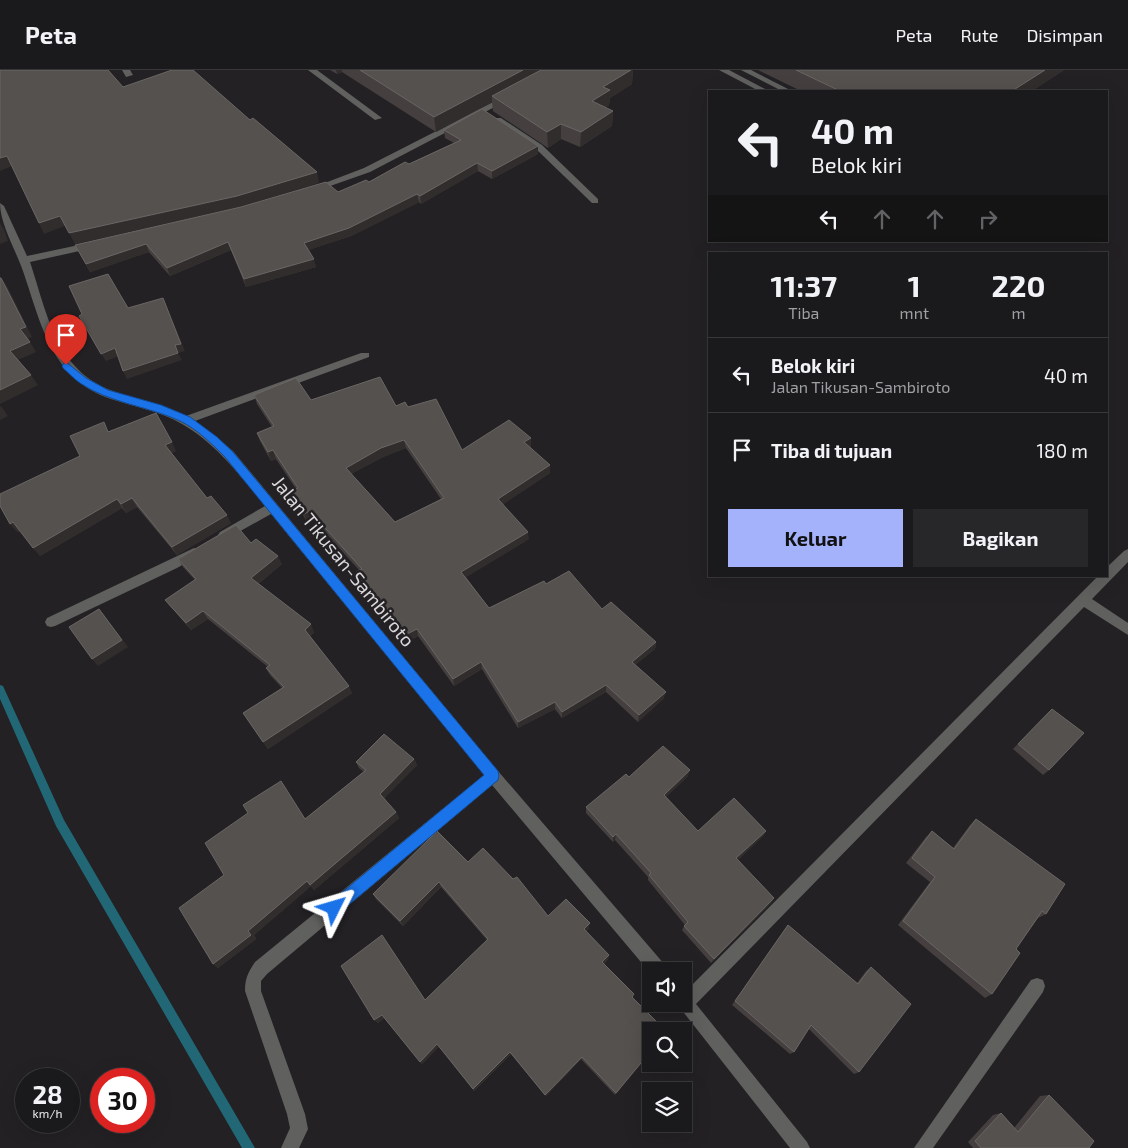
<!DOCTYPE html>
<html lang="id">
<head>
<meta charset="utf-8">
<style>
	body { margin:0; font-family:"Exo 2",sans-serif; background:#272628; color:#f1f3f6; height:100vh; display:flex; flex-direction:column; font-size:19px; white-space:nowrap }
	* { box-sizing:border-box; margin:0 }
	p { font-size:16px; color:#9fa0a3 }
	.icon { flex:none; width:28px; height:28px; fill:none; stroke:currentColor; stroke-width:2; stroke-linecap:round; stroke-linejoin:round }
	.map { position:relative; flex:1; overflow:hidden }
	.drawer { position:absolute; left:708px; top:182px; width:400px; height:325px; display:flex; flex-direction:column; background:#1a191b; border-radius:0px; box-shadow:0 5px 20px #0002,0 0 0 1px #38383a }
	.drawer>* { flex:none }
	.guide { position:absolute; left:708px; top:20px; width:400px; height:152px; border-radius:0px; box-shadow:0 5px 20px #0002,0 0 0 1px #38383a; background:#1a191b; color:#f1f3f6; overflow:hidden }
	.tools { position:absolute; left:642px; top:892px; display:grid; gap:10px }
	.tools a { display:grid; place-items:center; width:50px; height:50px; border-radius:0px; background:#1a191b; box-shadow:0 5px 20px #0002,0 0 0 1px #38383a; font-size:25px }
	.speed { position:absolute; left:15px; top:998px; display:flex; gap:10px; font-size:25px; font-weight:700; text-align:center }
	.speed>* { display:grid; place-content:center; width:65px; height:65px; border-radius:50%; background:#1a191b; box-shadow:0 5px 20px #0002,0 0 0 1px #38383a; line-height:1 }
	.speed small { font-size:12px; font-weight:400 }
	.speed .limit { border:8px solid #d22; background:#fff; color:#111 }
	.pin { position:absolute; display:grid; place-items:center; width:42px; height:42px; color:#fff; margin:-51px -21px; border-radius:50% 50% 50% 0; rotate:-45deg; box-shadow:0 0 5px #0007 }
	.pin .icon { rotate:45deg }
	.me { position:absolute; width:55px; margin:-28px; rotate:50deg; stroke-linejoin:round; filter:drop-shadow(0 0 4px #0008) }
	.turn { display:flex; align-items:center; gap:18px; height:105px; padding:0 20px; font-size:22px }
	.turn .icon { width:65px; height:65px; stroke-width:2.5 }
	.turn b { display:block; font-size:35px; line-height:42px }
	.lanes { display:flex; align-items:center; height:48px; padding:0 20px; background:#0003; justify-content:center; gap:25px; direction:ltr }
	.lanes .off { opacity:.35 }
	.eta { display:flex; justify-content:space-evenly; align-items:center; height:85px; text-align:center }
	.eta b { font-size:30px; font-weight:700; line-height:35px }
	.button { display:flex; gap:10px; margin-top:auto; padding:10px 20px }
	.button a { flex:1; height:58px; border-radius:0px; background:#a4b2fc; color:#111; font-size:20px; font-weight:700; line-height:58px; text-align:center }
	.button a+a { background:#272628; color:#f1f3f6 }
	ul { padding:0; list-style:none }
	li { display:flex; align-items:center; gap:15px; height:75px; padding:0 20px; border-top:1px solid #38383a }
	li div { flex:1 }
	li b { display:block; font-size:19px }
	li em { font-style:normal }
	header { display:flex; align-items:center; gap:30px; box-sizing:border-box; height:70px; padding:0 25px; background:#1a191b; border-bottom:1px solid #38383a }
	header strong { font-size:24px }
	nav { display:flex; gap:28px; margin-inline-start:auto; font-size:18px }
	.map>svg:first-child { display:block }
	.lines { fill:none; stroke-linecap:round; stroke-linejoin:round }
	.stream { fill:#226776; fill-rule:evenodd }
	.minor { fill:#60605e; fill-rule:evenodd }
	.wall { fill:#45403f; fill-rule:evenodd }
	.shaded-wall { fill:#312d2d }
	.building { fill:#55514f; stroke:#6a6665; fill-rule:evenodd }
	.route { fill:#1a73e8; stroke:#114b97 }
	.labels { text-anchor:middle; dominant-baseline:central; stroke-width:5; stroke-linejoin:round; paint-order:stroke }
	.street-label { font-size:19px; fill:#d9d7da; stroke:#232124 }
</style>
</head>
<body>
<header>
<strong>Peta</strong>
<nav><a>Peta</a><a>Rute</a><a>Disimpan</a></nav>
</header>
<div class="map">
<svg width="1128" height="1078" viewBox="0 0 1128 1078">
	<rect width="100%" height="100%" fill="#232124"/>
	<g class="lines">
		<!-- stream -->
		<path class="stream" d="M0 615 3 616 64 750 255 1078H242L56 756 0 629Z"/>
		<!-- minor -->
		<g class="minor">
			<path d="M122 0H130L133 5 126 7Z"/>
			<path d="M308 0H317L382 48 375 50Z"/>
			<path d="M719 0H729L769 21H759Z"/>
			<path d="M741 0H751L792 21H782Z"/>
			<path d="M505 26 512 28 370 102 316 121 309 119 364 98Z"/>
			<path d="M495 48H501L542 75 598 129V133H592L536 79 495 52Z"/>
			<path d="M0 133 4 136 27 186 93 172 98 175 93 178 30 192C47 243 56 301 113 321 137 330 163 334 186 346L361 283H369V287L195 351 233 381 498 701 665 895 667 901H651V904L492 715 267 904 261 911V921L305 1044 308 1059 299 1078H281L290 1058 287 1044 245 921C245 908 248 903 255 892L484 705 271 444 228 468H220L218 465 220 462 265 436C240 406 217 374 182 354 160 341 135 337 111 329 52 309 42 257 24 204 17 182 0 155 0 133Z"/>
			<path d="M194 478 198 480 200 483 198 486 177 498 55 556 51 557 47 556 45 552 47 548Z"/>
			<path d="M1128 479V492L1092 529 1128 553V565L1084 537 696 934 807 1072 810 1078H790L677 934H684V923L1098 506H1106V498L1124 481Z"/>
			<path d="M1037 908 1043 910 1045 916 1043 922 933 1078H914L1031 910Z"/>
		</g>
	</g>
	<!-- wall -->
	<g class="wall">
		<path d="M330 0H633L632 14 610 28 609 35 605 38 613 41 612 56 580 77 561 69 548 78 493 41 492 32 436 62 342 2 337 4Z"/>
		<path d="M758 0H1064L1032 21H801Z"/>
		<path d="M444 60 538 84 492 109 478 101 421 134 419 132 351 166 308 180 316 197 246 217 231 180 170 206 149 182 90 202 75 175 338 122 369 112 409 94 454 73 445 68Z"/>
		<path d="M254 325 311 330 408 337 462 380 531 376 530 377 550 403 503 434 529 469 466 507 489 538 546 514 602 539 656 572 655 579 635 595 664 628 638 652 606 622 562 648 555 639 518 658 482 599 454 616 418 566 409 571 374 527 371 528 358 509 356 502 359 500 313 449 307 452 294 429 291 421 296 419 276 389 271 391 260 371 257 363 272 357 257 334ZM406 378 441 429 395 452 351 404 383 387Z"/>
		<path d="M109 361 176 381 171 383 207 428 231 453 177 485 137 437 126 443 122 438 40 486 20 461 17 462 80 386Z"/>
		<path d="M251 473 282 494 258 514 314 562 310 566 352 623 268 679 243 643 282 618 270 605 266 598 268 597 208 549 191 560 171 537 165 530 195 510 183 497 178 489Z"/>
		<path d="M1052 639 1049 700 1043 705 1013 679Z"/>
		<path d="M414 689 417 695 384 728 396 742 399 748 314 820 311 816 254 865 256 869 218 898 213 894 305 749 364 702 359 698 356 692Z"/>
		<path d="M688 706 666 727 698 761H766L763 766 738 790 774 828 771 833 711 893 682 860 685 855 648 810V807L615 770 613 772 586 743V737L629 707Z"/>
		<path d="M976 749 1046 844 1038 848 1016 879 992 924 985 928 898 855 930 812 906 793 926 767 932 761 953 778 970 755Z"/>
		<path d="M468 792 548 846 589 858 586 861 609 885 608 889 604 894 632 928 666 961 615 1025 581 989 546 1026 511 984 474 1021 439 976 422 994 384 948 378 953 374 950 425 930 487 870 441 817 403 856 376 829 373 824Z"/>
		<path d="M788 855 857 913 866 901 871 897 859 1002 854 1004 809 959 794 982 790 984 732 935Z"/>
		<path d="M1049 1025 1089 1078H973L968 1072 993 1045 1001 1043 1014 1058 1040 1026Z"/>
	</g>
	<!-- shaded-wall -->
	<g class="shaded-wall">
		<path d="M336 0H342V2L337 4Z"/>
		<path d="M523 0H552L492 26V32L436 62 434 47Z"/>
		<path d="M631 0H633L632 14 610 28 609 35 591 47 592 31 603 17Z"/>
		<path d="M1045 0H1064L1032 21H1012Z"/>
		<path d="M613 41 612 56 580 77 581 62Z"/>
		<path d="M561 54V69L548 78 547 62Z"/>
		<path d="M538 76V84L492 109V101Z"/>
		<path d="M7 86 12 96 0 101V88Z"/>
		<path d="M477 93 478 101 421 134 420 126Z"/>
		<path d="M317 102 319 113 240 137 75 174 69 163Z"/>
		<path d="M417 124 419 132 351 166 306 181 304 173Z"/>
		<path d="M60 146 65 156 44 164 39 153Z"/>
		<path d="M0 153 4 159 8 171 0 174Z"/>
		<path d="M228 172 231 180 170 206 167 198Z"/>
		<path d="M146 174 149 182 90 202 86 194Z"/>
		<path d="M314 189 316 197 246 217 244 209Z"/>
		<path d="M1 208 8 218 32 267 27 269 20 259Z"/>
		<path d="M166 235 185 281 178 283 175 275Z"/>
		<path d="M30 272 36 282 16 291 10 281Z"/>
		<path d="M115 278 119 286 106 291 101 284Z"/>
		<path d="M178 283 182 290 127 309 123 301Z"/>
		<path d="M31 305 38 315 0 334V320Z"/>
		<path d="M1 336 8 346 0 350V337Z"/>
		<path d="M531 368V376L525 381 524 372Z"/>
		<path d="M404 370 406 378 383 387 348 406 346 398 381 378Z"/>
		<path d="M172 372 176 381 169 384 165 375Z"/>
		<path d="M273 380 276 389 271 391 268 382Z"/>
		<path d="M550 395V403L499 437 498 429Z"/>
		<path d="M132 428 137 437 126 443 121 434Z"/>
		<path d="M117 429 122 438 40 486 33 478Z"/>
		<path d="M310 441 313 449 307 452 304 444Z"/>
		<path d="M227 445 231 453 177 485 172 477Z"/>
		<path d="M13 452 20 460 17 462 10 454Z"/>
		<path d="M528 462 529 469 463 509 461 502Z"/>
		<path d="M278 486 282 494 255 516 251 508Z"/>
		<path d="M372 520 374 527 371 528 369 521Z"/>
		<path d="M99 539 128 577 98 596 92 589Z"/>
		<path d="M203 541 208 549 191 560 186 553Z"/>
		<path d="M311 554 314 562 308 567 305 560Z"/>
		<path d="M417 559 418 566 409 571 407 564Z"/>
		<path d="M656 572 655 579 631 598 632 592Z"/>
		<path d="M481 592 482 599 454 616 453 609Z"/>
		<path d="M606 615V622L562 648V642Z"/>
		<path d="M349 616 352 623 268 679 263 672Z"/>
		<path d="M666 622 664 628 638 652 639 645Z"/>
		<path d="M555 632V639L518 658V652Z"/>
		<path d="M414 689 417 695 383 730 380 724Z"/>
		<path d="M690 700 688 706 662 731 664 725Z"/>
		<path d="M396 742 399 748 314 820 310 815Z"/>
		<path d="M766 761 763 766 734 794 736 788Z"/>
		<path d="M616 764 615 770 613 772V767Z"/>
		<path d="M307 811 311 816 254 865 256 869 218 898 213 894 248 861Z"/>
		<path d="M439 812 441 817 403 856 400 851Z"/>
		<path d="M774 828 771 833 711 893 714 889Z"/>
		<path d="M590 853 589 858 583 864 584 859Z"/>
		<path d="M609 885 608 889 601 896 602 892Z"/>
		<path d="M382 945 385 948 378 953 374 950Z"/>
		<path d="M437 974 440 976 422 994 420 992Z"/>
		<path d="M510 982 511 984 474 1021 473 1019Z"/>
		<path d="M582 987 581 989 546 1026 545 1025Z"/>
	</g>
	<!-- building -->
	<g class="building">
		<path d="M0 0H108L123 17 172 0H193L250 50 253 48 317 102 237 126 69 163 60 146 39 153 7 86 0 88Z"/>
		<path d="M360 0H523L434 47Z"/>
		<path d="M541 0H631L603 17 610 20 592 31 613 41 581 62 561 54 547 62 492 26Z"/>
		<path d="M796 0H1045L1012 21H840Z"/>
		<path d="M482 39 538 76 492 101 477 93 420 126 417 124 349 158 304 173 314 189 244 209 228 172 167 198 146 174 86 194 75 175 241 137 326 112 338 122 366 110 369 112 405 92 409 94 461 70 444 60Z"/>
		<path d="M108 204 128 238 163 228 181 274 175 275 178 283 123 301 115 278 101 284 79 246 82 244 69 216Z"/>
		<path d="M0 208H1L26 257 20 259 30 272 10 281 31 305 0 320Z"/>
		<path d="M380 307 396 336 405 332 408 337 436 329 462 380 509 350 531 368 524 372 550 395 498 429 528 462 461 502 489 538 544 511 546 514 569 501 602 539 611 532 656 572 632 592 666 622 639 645 606 615 562 642 555 632 518 652 481 592 453 609 417 559 407 564 372 520 369 521 356 502 362 499 310 441 304 444 291 421 298 418 273 380 268 382 257 363 274 356 254 325 296 308 311 330ZM404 370 444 428 395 452 346 398 381 378Z"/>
		<path d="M156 343 172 372 165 375 207 428 211 426 227 445 172 477 132 428 121 434 117 429 33 478 13 452 10 454 0 436V424L80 386 70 366 104 352 108 362Z"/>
		<path d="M236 455 251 473 256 469 278 486 251 508 311 554 305 560 349 616 263 672 243 643 284 617 266 598 270 595 203 541 186 553 165 530 196 509 178 489Z"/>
		<path d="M99 539 122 570 92 589 69 557Z"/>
		<path d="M1052 639 1084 663 1049 700 1018 674Z"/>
		<path d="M384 664 414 689 380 724 396 742 310 815 307 811 248 861 251 865 213 894 179 838 224 805 205 773 248 743 243 735 281 711 305 749 366 700 356 692Z"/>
		<path d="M663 676 690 700 664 725 698 761 734 728 766 761 736 788 774 828 714 889 684 856 688 852 649 805 651 803 616 764 613 767 586 737 626 704 629 707Z"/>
		<path d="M976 749 1065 814 1046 844 1042 841 1016 879 1020 883 992 924 903 851 935 807 912 788 932 761 954 779Z"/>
		<path d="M437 761 468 792 483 778 513 809 517 807 548 846 566 829 590 853 584 859 609 885 602 892 634 924 632 927 666 961H651V981L616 1023 582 987 545 1025 510 982 473 1019 437 974 420 992 382 945 374 950 341 896 382 865 425 930 488 869 439 812 400 851 373 824Z"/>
		<path d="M788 855 858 914 871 897 911 934 859 1002 811 955 794 982 735 931Z"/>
		<path d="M1049 1025 1094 1071 1089 1078H981L975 1071 1001 1043 1018 1062Z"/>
	</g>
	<!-- route -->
	<path class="route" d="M66 292 86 308 108 320 161 335 190 347 217 367 233 382 498 701 499 706 498 710 339 843 334 845 329 843 327 838 329 833 484 705 225 387C212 374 197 359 180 351 148 336 109 333 80 313 74 309 69 303 63 298L62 295Z"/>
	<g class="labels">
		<!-- street labels -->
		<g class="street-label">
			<text transform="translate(344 491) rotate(51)">Jalan Tikusan-Sambiroto</text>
		</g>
	</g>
</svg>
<div class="tools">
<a><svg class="icon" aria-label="sound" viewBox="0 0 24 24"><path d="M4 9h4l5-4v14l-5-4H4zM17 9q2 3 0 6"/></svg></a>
<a><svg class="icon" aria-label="search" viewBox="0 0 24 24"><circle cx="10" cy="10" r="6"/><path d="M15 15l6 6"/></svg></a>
<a><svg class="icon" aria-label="layers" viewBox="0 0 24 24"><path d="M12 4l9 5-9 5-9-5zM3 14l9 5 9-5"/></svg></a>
</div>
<div class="speed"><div>28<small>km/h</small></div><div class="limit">30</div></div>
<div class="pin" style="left:66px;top:295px;background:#d93025"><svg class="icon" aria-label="arrive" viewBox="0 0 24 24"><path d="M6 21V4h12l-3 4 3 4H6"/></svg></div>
<svg class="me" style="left:334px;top:838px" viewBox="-20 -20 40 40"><path d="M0-17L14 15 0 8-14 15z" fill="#1a73e8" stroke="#fff" stroke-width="4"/></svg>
<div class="guide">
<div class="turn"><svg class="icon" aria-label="left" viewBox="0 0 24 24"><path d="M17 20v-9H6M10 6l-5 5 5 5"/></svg><div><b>40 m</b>Belok kiri</div></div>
<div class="lanes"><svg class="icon" aria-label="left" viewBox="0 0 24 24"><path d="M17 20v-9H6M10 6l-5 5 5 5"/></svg><svg class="icon off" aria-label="ahead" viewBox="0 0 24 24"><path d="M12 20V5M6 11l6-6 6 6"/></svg><svg class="icon off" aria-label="ahead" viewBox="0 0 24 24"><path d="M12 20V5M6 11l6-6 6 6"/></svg><svg class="icon off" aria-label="right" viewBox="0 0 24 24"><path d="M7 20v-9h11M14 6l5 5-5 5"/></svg></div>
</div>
<section class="drawer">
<div class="eta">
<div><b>11:37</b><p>Tiba</p></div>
<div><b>1</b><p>mnt</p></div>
<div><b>220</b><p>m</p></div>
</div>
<ul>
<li><svg class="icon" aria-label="left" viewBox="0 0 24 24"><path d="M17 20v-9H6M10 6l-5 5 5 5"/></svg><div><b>Belok kiri</b><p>Jalan Tikusan-Sambiroto</p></div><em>40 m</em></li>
<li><svg class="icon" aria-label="arrive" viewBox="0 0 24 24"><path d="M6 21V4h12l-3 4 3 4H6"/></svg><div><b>Tiba di tujuan</b></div><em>180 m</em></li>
</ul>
<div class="button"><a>Keluar</a><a>Bagikan</a></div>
</section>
</div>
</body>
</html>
